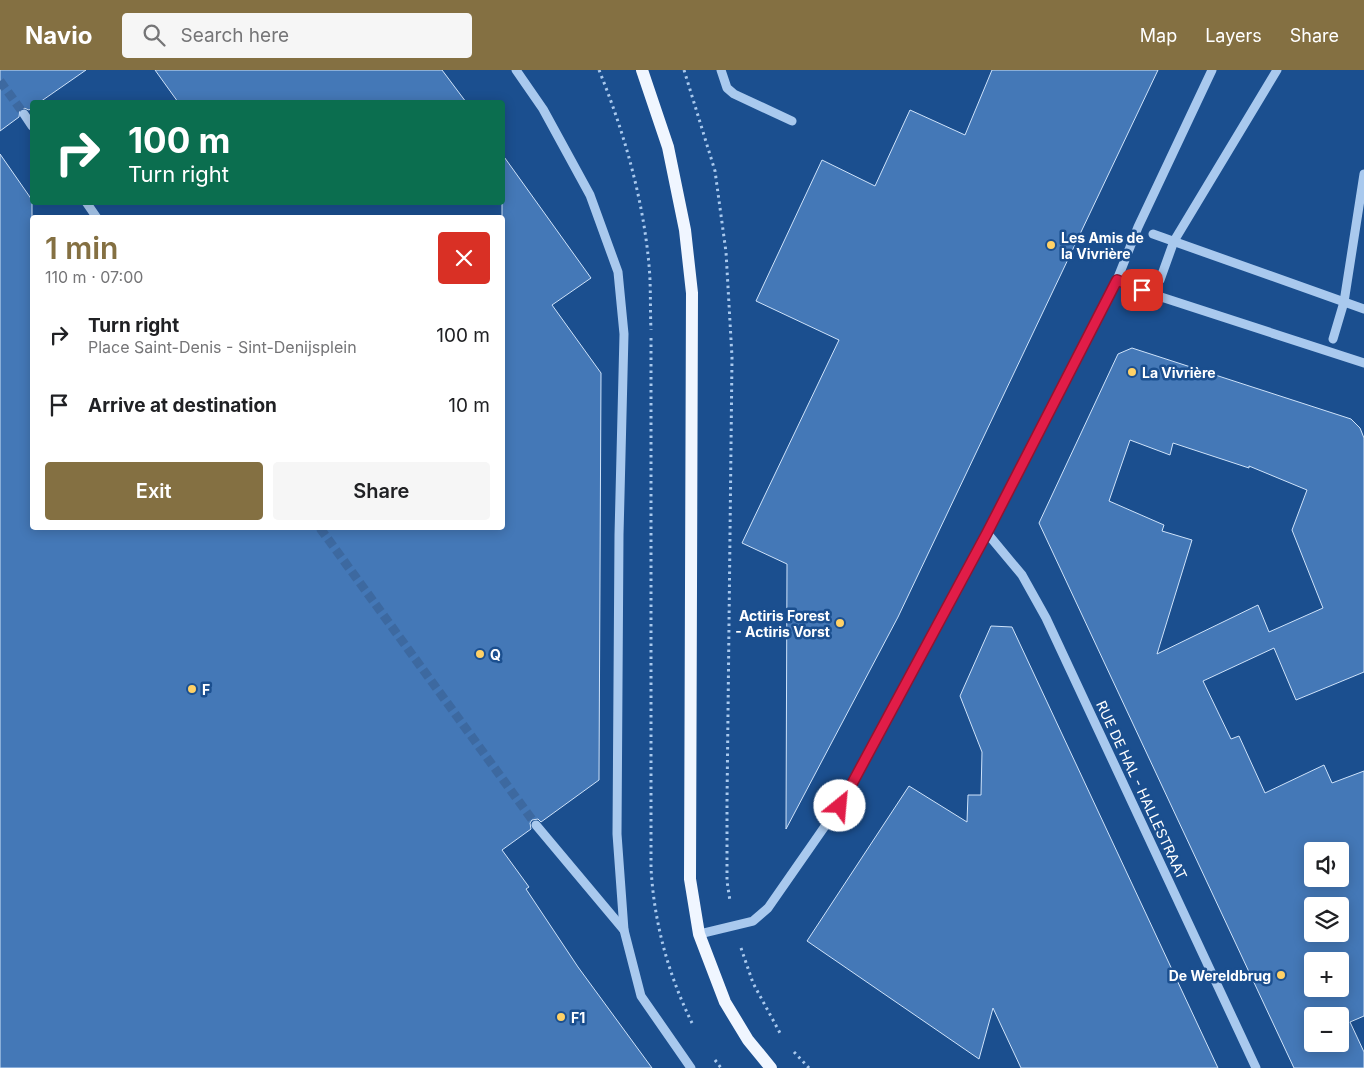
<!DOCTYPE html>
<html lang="en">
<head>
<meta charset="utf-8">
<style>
	body { margin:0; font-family:Inter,sans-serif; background:#f6f6f6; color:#202124; height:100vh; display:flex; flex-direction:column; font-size:19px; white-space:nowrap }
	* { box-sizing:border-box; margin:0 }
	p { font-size:16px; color:#757577 }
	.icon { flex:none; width:28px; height:28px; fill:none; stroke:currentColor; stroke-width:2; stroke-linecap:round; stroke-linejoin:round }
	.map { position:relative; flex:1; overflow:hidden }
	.side { position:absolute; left:30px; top:145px; width:475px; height:315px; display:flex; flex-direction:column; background:#fff; border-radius:5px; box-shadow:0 2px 12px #0003 }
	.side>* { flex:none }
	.top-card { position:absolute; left:30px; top:30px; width:475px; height:105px; border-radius:5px; box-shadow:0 2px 12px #0003; background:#0b6e4f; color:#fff; overflow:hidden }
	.tools { position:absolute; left:1304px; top:772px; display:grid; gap:10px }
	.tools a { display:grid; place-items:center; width:45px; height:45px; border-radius:5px; background:#fff; box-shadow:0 2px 12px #0003; font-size:25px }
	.pin { position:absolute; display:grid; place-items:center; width:42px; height:42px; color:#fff; margin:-21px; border-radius:10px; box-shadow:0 2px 8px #0006 }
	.me { position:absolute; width:55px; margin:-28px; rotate:28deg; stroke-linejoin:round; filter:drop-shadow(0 0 4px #0008) }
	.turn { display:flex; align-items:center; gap:18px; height:105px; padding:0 15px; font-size:22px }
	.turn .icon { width:65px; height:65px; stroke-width:2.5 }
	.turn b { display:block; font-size:35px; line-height:42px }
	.round { display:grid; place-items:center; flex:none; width:52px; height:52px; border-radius:5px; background:#f6f6f6 }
	.overview { display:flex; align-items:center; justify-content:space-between; height:85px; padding:0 15px }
	h1 { font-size:30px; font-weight:600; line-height:38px; color:#847042 }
	.primary-button { display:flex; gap:10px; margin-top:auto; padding:10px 15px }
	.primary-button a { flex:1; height:58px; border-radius:5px; background:#847042; color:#fff; font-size:20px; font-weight:600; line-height:58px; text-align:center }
	.primary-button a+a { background:#f6f6f6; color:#202124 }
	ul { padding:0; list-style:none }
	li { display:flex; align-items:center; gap:15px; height:70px; padding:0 15px }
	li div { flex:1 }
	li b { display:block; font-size:19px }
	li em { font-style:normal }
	header { display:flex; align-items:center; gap:30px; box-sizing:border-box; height:70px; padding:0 25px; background:#847042; color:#fff }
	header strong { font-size:24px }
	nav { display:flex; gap:28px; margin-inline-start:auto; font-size:18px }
	.search { width:350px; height:45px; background:#f6f6f6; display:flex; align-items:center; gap:12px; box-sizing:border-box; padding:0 18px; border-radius:5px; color:#757577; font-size:19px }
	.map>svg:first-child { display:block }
	.building { fill:#4478b7; stroke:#cfe3fa; fill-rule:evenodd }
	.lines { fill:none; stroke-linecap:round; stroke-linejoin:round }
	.minor-tunnel { stroke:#3d69a0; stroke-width:9; stroke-dasharray:9 4.5; stroke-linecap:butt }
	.path { stroke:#a9c9ee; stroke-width:3; stroke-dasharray:2.5 4; stroke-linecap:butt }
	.minor { stroke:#a9c9ee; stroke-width:9 }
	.major { stroke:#f0f6ff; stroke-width:12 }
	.route-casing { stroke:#92132f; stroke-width:12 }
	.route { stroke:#e11d48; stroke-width:9 }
	.poi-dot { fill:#ffd166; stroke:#1b4f8f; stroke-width:2 }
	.labels { text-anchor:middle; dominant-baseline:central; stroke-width:5; stroke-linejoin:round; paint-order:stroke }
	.poi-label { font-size:14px; font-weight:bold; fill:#fff; stroke:#1b4f8f; text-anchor:start }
	.street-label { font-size:14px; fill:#fff; stroke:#1b4f8f }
</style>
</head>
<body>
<header>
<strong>Navio</strong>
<div class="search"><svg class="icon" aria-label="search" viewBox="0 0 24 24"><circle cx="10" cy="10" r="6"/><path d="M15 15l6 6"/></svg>Search here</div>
<nav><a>Map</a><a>Layers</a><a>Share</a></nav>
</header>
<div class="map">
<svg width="1364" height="998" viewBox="0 0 1364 998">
	<rect width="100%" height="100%" fill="#1b4f8f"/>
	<!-- building -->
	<g class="building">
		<path d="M0 0H86L40 32H32V38L29 40 24 38 20 39 19 47 0 61Z"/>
		<path d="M155 0H442L466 32H178Z"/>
		<path d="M992 0H1158L898 547 786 759 787 494 742 473 839 270 756 231 822 90 875 116 910 40 965 65Z"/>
		<path d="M0 84 32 130V458H502V84L591 208 552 235 601 303 599 710 541 752 538 749 532 750 530 753 531 759 502 780 529 817 526 819 578 897 652 998H0Z"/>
		<path d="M1132 278 1351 349 1360 358 1364 368V602L1296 630 1274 578 1203 611 1231 669 1239 666 1265 723 1324 695 1332 713 1364 701V946L1350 952 1364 982V998H1294L1039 453 1118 284ZM1130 370 1170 385 1173 373 1249 398V396L1307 420 1292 460 1323 538 1269 562 1258 535 1157 584 1192 470 1162 461 1164 455 1109 431ZM1312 781H1340V809H1312ZM1312 836H1340V864H1312ZM1312 891H1340V919H1312ZM1312 946H1340V974H1312Z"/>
		<path d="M991 556 1012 557 1218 998H1021L993 938 979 989 807 871 909 716 967 752 968 725H981L982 682 960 626Z"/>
	</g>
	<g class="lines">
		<!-- minor-tunnel -->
		<g class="minor-tunnel">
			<path d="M0 11 24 44"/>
			<path d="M320 458 536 755"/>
		</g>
		<!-- path -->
		<g class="path">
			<path d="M599 0C624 62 643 128 649 195 651 216 650 238 651 260"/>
			<path d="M684 0 715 101 726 182 732 287 727 732V811L730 831"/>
			<path d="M651 268V798C654 852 668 904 692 953"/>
			<path d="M741 878 753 913 780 963"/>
			<path d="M794 982 809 998"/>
			<path d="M715 990 721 998"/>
		</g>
		<!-- minor -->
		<g class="minor">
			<path d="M516 0 543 39 590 125 618 202 624 264 619 465 617 764 624 860 641 926 691 998"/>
			<path d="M721 0 727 18 734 24 792 51"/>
			<path d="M1212 0 1138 157 1117 210 1155 225 1364 293"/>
			<path d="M24 44 32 56"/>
			<path d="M86 132 97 148"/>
			<path d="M1153 164 1364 239"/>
			<path d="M1160 210 1174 171 1277 0"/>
			<path d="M1333 269 1344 232 1364 104"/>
			<path d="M987 463 1022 505 1046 548 1256 998"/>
			<path d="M536 755 624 860"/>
			<path d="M699 864 753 851 768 838 839 736 987 463 1117 210"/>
		</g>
		<!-- major -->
		<path class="major" d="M642 0 668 77 685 160 692 223 690 809 699 864 725 932 748 970 771 998"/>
	</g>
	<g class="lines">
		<defs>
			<path id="route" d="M840 736 987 463 1117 210 1142 220"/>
		</defs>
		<!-- route casing -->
		<use href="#route" class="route-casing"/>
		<!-- route -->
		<use href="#route" class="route"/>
	</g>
	<!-- markers -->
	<g class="poi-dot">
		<circle cx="1051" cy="175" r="5"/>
		<circle cx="1132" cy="302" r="5"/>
		<circle cx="840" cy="553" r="5"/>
		<circle cx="480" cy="584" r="5"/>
		<circle cx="192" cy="619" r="5"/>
		<circle cx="1281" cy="905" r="5"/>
		<circle cx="561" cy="947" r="5"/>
	</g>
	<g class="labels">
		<!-- poi labels -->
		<g class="poi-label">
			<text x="1061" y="167">Les Amis de<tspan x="1061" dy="16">la Vivrière</tspan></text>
			<text x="1142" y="302">La Vivrière</text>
			<text x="830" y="545" text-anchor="end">Actiris Forest<tspan x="830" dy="16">- Actiris Vorst</tspan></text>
			<text x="490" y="584">Q</text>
			<text x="202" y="619">F</text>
			<text x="1271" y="905" text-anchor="end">De Wereldbrug</text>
			<text x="571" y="947">F1</text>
		</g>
		<!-- street labels -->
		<g class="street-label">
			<text transform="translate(1142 720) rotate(65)">RUE DE HAL - HALLESTRAAT</text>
		</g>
	</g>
</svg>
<div class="tools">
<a><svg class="icon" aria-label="sound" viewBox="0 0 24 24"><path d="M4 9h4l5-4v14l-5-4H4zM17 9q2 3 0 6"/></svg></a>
<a><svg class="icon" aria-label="layers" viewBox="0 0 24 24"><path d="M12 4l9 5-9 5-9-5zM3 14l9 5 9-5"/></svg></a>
<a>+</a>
<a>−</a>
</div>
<div class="pin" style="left:1142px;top:220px;background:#d93025"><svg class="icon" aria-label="arrive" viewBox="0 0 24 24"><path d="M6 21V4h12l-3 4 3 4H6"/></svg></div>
<svg class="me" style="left:840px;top:736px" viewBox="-20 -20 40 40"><circle r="19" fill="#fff"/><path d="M0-13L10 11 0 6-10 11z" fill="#e11d48"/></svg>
<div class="top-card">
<div class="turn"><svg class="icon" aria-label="right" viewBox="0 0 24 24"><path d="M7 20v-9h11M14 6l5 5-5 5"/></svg><div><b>100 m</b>Turn right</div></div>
</div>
<section class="side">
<div class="overview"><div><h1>1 min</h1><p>110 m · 07:00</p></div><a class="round" style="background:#d93025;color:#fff"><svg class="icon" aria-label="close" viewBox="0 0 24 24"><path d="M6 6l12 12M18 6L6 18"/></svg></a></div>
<ul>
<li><svg class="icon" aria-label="right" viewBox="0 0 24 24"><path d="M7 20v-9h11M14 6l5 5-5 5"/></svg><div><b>Turn right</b><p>Place Saint-Denis - Sint-Denijsplein</p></div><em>100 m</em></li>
<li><svg class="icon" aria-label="arrive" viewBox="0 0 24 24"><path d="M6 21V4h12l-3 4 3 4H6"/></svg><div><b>Arrive at destination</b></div><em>10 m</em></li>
</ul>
<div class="primary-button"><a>Exit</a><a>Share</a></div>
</section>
</div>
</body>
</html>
